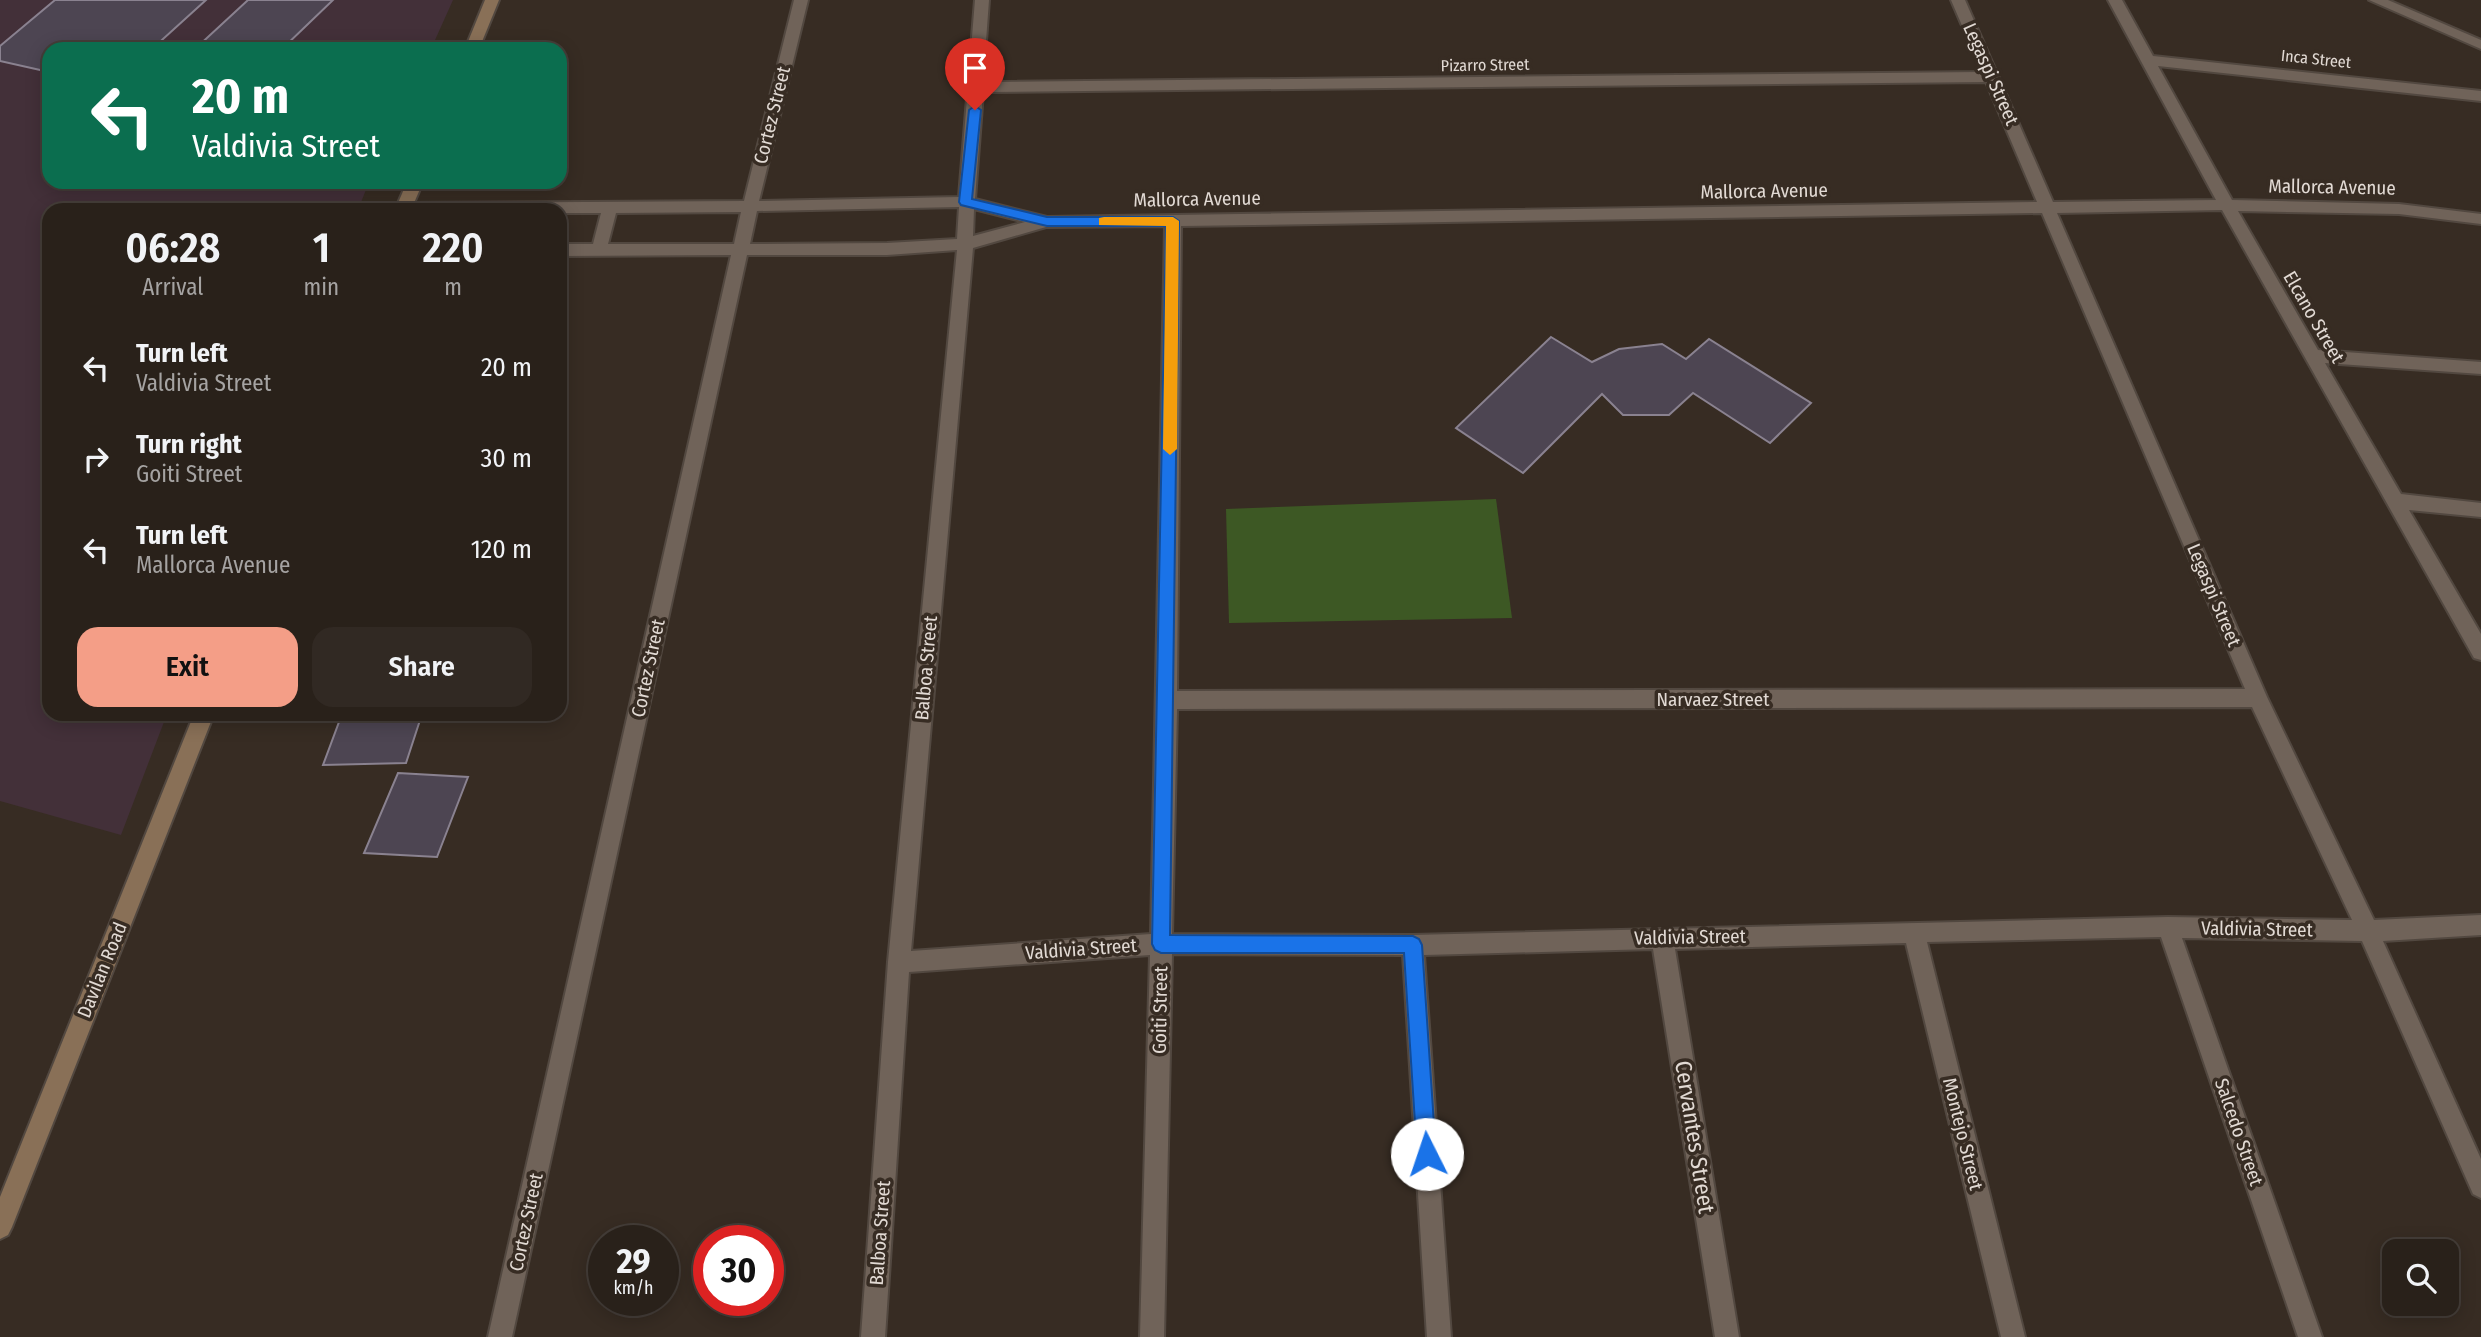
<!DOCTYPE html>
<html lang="en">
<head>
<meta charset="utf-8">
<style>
	body { margin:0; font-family:"Fira Sans Condensed",sans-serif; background:#312923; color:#f1f3f6; height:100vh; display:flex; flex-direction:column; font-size:26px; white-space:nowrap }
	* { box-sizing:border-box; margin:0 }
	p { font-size:23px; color:#a5a3a2 }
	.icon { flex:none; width:38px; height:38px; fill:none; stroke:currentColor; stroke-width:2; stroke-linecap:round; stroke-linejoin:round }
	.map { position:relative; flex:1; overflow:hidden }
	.panel { position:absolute; left:42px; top:203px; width:525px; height:518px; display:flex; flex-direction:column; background:#29211a; border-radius:21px; box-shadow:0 4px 18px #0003,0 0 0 2px #453e39 }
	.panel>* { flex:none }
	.top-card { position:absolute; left:42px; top:42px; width:525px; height:147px; border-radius:21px; box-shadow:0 4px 18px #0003,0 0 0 2px #453e39; background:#0b6e4f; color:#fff; overflow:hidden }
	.tools { position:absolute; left:2382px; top:1239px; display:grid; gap:14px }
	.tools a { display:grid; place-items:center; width:77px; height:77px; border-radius:14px; background:#29211a; box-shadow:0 4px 18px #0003,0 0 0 2px #453e39; font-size:35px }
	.speed { position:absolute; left:588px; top:1225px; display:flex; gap:14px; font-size:35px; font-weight:700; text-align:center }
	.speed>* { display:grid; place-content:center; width:91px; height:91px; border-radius:50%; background:#29211a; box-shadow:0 4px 18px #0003,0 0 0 2px #453e39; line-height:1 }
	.speed small { font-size:18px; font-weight:400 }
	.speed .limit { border:10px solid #d22; background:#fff; color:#111 }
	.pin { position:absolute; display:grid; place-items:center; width:60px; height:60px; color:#fff; margin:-72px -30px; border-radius:50% 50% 50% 0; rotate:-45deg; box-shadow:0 0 7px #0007 }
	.pin .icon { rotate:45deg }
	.me { position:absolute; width:77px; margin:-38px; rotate:356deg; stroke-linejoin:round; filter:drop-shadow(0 0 5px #0008) }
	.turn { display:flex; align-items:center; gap:24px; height:147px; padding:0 35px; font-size:32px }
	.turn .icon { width:91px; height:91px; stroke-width:2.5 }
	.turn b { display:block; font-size:49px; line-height:60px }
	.eta { display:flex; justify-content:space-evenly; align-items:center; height:119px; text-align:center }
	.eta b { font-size:42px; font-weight:600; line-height:49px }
	.cta { display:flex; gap:14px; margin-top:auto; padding:14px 35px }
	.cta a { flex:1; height:80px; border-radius:21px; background:#f49e87; color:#111; font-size:28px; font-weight:600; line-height:80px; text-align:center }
	.cta a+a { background:#312923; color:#f1f3f6 }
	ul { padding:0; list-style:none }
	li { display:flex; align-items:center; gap:21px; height:91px; padding:0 35px }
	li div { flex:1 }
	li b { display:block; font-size:26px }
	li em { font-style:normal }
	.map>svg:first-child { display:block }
	.industrial { fill:#433039 }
	.green { fill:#3d5824 }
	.building { fill:#4d4552; stroke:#8a8290; stroke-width:2 }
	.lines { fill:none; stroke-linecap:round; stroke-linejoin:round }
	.minor-casing { stroke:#524840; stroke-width:4 }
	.secondary-casing { stroke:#524840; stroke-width:4 }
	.minor { fill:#706359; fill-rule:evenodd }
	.secondary { fill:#897057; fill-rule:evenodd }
	.route { fill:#1a73e8; stroke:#114b97; stroke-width:2 }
	.slow { fill:#f59e0b }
	.labels { text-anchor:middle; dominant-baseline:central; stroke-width:7; stroke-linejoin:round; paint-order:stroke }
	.far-street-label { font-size:16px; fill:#e2dad4; stroke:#372c23 }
	.street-label { font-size:19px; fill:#e2dad4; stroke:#372c23 }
	.near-street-label { font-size:23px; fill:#e2dad4; stroke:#372c23 }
</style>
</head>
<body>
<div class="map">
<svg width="2481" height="1337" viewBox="0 0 2481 1337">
	<rect width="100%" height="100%" fill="#372c23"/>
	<!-- industrial -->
	<path class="industrial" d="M0 0H453L431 49H49V182H369L358 210H49V714H167L121 835 0 801Z"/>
	<!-- green -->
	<path class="green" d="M1496 499 1512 618 1229 623 1226 509Z"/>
	<!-- building -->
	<g class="building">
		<path d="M55 0H206L152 49H49V72L0 61V46Z"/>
		<path d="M248 0H333L282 49H195Z"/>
		<path d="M1551 337 1592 362 1619 349 1662 344 1686 359 1709 339 1811 403 1770 443 1693 393 1669 415H1623L1602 394 1523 473 1456 428Z"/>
		<path d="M342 714H422L406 763 323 765Z"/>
		<path d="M398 773 468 777 437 857 364 853Z"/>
	</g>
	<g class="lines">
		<defs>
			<g id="minor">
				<path d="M794 0H808L759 201 959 197 975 0H989L983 82 1982 72 1951 0H1965L2053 202 2216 200 2108 0H2122L2153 56 2481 91V101L2158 66 2232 200 2399 204 2481 214V224L2399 214 2238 211 2318 350 2481 362V374L2325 363 2401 494 2481 503V517L2409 510 2481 634V660L2474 658 2222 210 2057 213 2267 697 2374 920 2481 915V935L2383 941 2481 1159V1198L2473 1194 2362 941 2182 938 2322 1337H2298L2161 937 1927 942 2025 1337H2001L1906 943 1675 949 1739 1337H1715L1653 949 1424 955 1451 1337H1427L1403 955 1172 954 1164 1337H1140L1150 955 909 972 885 1337H861L888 962 957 250 887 255H747L512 1337H488L731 255 560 256V244H593L601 213H560V210L396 208 404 203 744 201ZM1986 82 2037 202 1047 217 975 199 983 92ZM959 207 957 239 887 243 750 244 757 211ZM974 209 1025 222 973 236ZM741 212 734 244H608L616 213ZM2042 213 2245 689 1177 691 1181 226ZM1165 226 1151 934 911 951 973 248 1046 227ZM2252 707 2352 920 2168 917 1413 935 1172 934 1177 709Z"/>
				<path d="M2369 0H2388L2481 40V49Z"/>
			</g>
			<g id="secondary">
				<path d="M485 0H499L479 49H465Z"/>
				<path d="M407 182H423L411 210H395Z"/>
				<path d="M194 714H214L12 1227 8 1235 0 1239V1197Z"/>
			</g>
		</defs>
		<!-- minor casing -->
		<use href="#minor" class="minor-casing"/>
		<!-- secondary casing -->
		<use href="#secondary" class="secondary-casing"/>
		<!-- minor -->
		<use href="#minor" class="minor"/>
		<!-- secondary -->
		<use href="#secondary" class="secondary"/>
	</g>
	<!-- route -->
	<path class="route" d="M975 106 981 110 972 199 1047 217H1173L1179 221 1170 935 1413 936 1419 939 1422 945 1436 1154 1433 1161 1427 1164 1420 1161 1417 1154 1404 953H1161L1155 950 1152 944 1166 226H1047L961 205 959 202 969 110Z"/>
	<!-- slow -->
	<path class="slow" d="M1104 217H1173L1179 221 1177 449 1170 455 1163 449 1166 226 1099 225V218Z"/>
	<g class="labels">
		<!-- far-street labels -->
		<g class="far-street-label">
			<text transform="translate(2316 59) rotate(6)">Inca Street</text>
			<text transform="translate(1485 65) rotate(-1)">Pizarro Street</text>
		</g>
		<!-- street labels -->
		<g class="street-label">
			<text transform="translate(1991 74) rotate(66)">Legaspi Street</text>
			<text transform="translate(772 115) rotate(-76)">Cortez Street</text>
			<text transform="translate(2332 187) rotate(1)">Mallorca Avenue</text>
			<text transform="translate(1764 191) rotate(-1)">Mallorca Avenue</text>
			<text transform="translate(1197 199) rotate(-1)">Mallorca Avenue</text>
			<text transform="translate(2314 317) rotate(60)">Elcano Street</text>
			<text transform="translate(2214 595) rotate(67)">Legaspi Street</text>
			<text transform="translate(648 668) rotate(-78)">Cortez Street</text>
			<text transform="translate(926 668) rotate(-85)">Balboa Street</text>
			<text x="1713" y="699">Narvaez Street</text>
			<text transform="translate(2257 929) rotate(1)">Valdivia Street</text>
			<text transform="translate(1690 937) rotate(-1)">Valdivia Street</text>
			<text transform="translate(1081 949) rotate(-4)">Valdivia Street</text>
			<text transform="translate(102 970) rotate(-68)">Davilan Road</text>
			<text transform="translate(1160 1010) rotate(-89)">Goiti Street</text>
			<text transform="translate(2239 1132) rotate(71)">Salcedo Street</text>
			<text transform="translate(1963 1134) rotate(76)">Montejo Street</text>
			<text transform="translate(526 1222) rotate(-78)">Cortez Street</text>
			<text transform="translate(880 1233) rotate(-86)">Balboa Street</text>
		</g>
		<!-- near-street labels -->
		<g class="near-street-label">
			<text transform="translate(1695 1137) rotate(81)">Cervantes Street</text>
		</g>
	</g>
</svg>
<div class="tools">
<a><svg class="icon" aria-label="search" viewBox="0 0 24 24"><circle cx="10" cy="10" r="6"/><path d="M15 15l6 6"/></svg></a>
</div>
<div class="speed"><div>29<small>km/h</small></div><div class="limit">30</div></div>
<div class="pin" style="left:975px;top:110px;background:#d93025"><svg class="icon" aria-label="arrive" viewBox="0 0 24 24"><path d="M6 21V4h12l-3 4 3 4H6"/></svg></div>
<svg class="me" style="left:1427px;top:1154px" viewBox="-20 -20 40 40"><circle r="19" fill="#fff"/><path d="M0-13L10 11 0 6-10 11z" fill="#1a73e8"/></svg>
<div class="top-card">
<div class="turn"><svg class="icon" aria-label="left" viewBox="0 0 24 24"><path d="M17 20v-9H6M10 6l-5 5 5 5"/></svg><div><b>20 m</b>Valdivia Street</div></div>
</div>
<section class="panel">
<div class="eta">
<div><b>06:28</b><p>Arrival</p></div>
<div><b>1</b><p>min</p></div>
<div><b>220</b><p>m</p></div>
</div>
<ul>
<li><svg class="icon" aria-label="left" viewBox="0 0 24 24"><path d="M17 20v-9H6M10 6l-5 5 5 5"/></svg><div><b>Turn left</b><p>Valdivia Street</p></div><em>20 m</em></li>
<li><svg class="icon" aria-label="right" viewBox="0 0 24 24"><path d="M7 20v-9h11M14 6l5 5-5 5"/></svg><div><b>Turn right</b><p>Goiti Street</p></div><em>30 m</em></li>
<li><svg class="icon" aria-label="left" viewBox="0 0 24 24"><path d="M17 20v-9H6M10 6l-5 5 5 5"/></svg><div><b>Turn left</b><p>Mallorca Avenue</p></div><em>120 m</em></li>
</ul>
<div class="cta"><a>Exit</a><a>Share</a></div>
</section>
</div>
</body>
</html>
